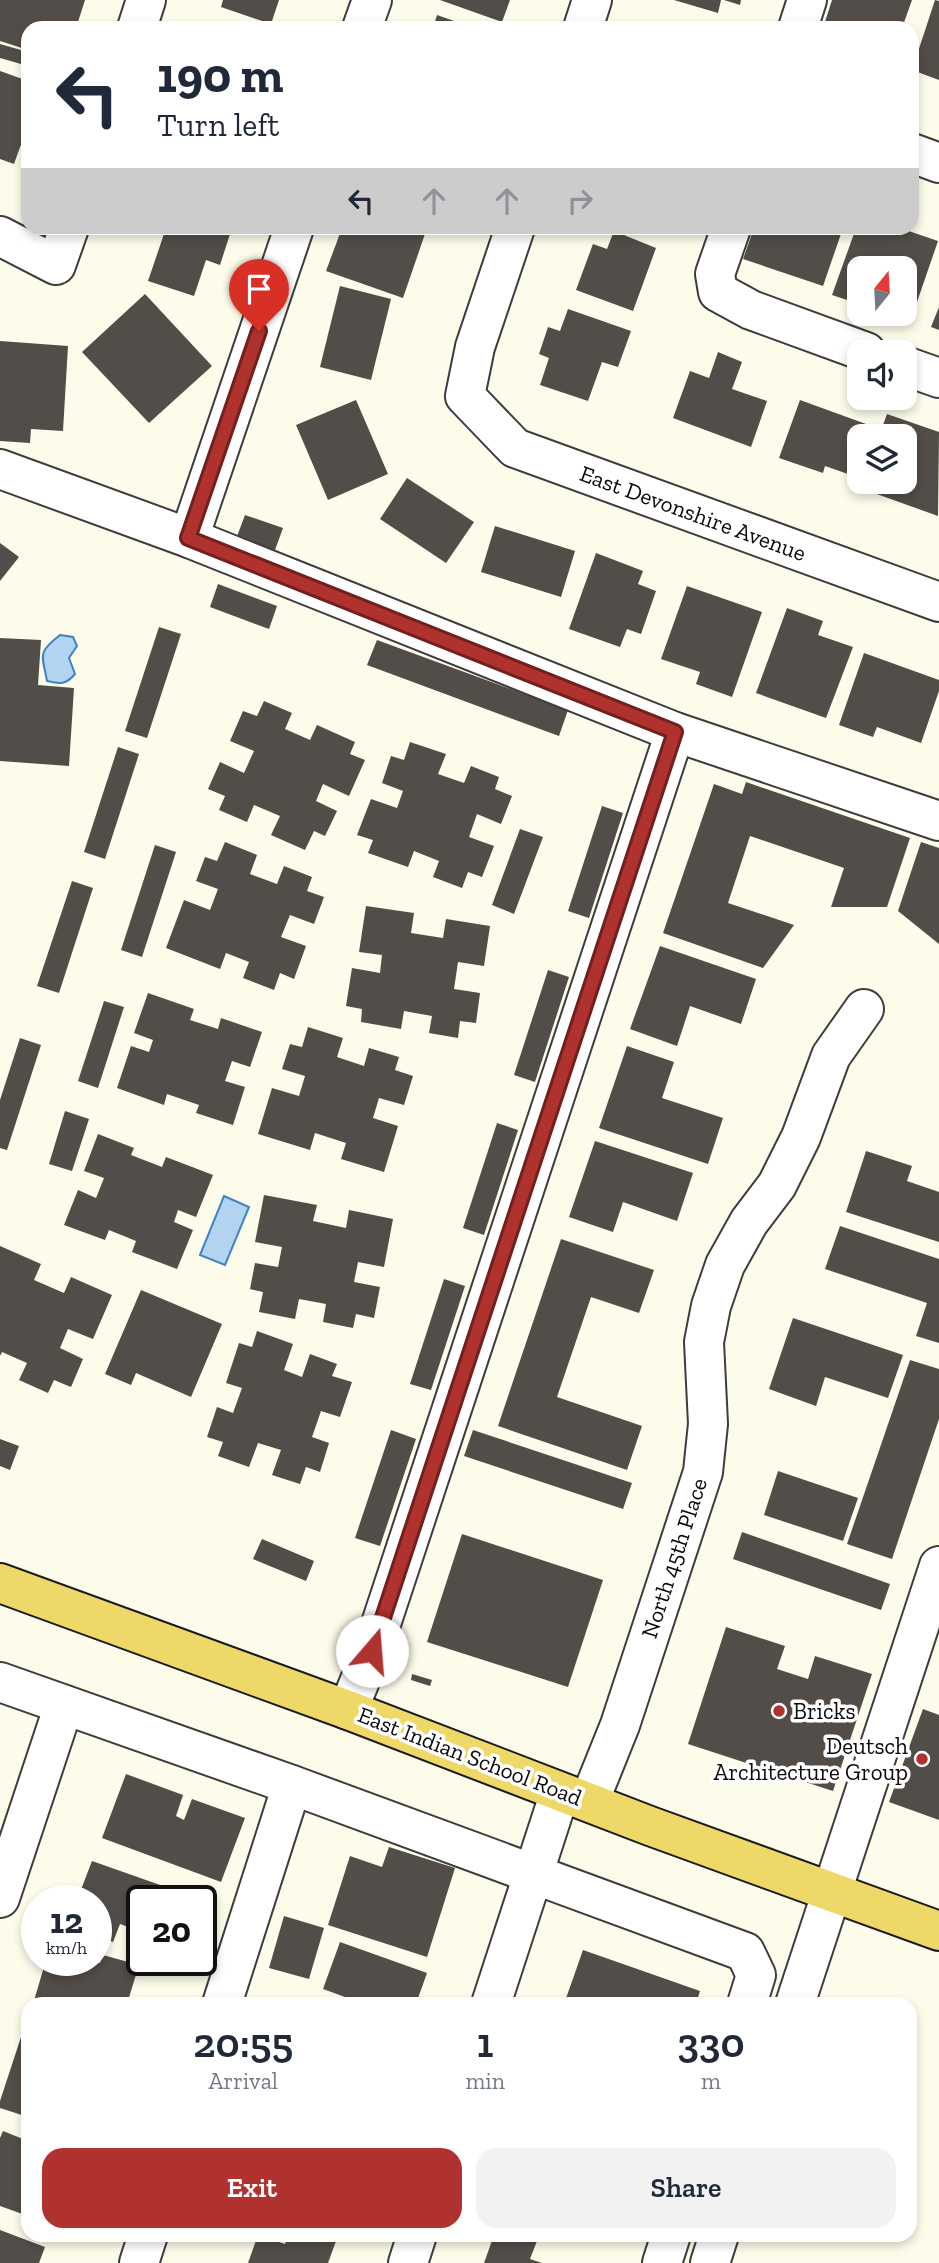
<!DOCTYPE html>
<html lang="en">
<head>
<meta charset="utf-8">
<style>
	body { margin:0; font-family:"Zilla Slab",serif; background:#f2f2f3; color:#1f2937; height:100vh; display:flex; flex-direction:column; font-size:26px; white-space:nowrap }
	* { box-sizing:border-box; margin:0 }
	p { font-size:23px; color:#747a83 }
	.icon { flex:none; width:38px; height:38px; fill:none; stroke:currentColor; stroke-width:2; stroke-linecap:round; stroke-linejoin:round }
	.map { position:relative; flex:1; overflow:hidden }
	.side { position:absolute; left:21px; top:1997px; width:896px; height:245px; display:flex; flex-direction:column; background:#fff; border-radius:21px; box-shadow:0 4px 10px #0003 }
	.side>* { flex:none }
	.guide { position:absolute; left:21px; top:21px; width:898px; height:214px; border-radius:21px; box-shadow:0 4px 10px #0003; background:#fff; color:#1f2937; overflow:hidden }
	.needle { width:46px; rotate:18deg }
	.tools { position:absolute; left:847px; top:256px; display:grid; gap:14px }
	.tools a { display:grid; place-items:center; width:70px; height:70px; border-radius:14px; background:#fff; box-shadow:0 4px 10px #0003; font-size:35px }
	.speed { position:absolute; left:21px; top:1885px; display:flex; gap:14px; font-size:35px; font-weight:700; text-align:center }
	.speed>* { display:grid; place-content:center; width:91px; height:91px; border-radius:50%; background:#fff; box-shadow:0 4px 10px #0003; line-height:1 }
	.speed small { font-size:18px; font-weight:400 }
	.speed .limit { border:4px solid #111; border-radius:10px; background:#fff; color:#111 }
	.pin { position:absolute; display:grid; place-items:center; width:60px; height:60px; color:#fff; margin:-72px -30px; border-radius:50% 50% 50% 0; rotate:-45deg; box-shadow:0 0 7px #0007 }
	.pin .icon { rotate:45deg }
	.me { position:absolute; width:77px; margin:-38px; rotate:18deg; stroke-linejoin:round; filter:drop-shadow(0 0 5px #0008) }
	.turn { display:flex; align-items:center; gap:24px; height:147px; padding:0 21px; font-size:32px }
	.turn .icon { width:91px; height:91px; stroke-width:2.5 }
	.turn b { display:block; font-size:49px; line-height:60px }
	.lanes { display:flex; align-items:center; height:66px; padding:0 21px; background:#0003; justify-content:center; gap:35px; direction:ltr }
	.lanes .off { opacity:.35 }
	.eta { display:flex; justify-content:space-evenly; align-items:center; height:119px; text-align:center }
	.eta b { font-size:42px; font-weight:600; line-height:49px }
	.button { display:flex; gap:14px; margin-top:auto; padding:14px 21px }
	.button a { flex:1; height:80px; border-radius:21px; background:#af322e; color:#fff; font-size:28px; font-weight:600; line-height:80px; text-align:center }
	.button a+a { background:#f2f2f3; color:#1f2937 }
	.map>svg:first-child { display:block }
	.water { fill:#b2d4f1; stroke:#3e83c2; stroke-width:2 }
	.building { fill:#524d48 }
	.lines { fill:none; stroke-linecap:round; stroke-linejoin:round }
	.minor-casing { stroke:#3d3d3d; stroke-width:42 }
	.major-casing { stroke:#1b1b1b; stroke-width:42 }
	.minor { stroke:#fff; stroke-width:38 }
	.major { stroke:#eed968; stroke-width:38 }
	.route-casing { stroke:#72201e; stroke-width:18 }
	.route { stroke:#af322e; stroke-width:12 }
	.poi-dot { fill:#af322e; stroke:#fff; stroke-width:2.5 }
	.labels { text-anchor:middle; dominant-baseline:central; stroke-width:7; stroke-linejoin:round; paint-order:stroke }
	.street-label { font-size:23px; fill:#0a0a0a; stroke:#fff }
	.poi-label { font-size:23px; fill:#0a0a0a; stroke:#fff; text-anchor:start }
</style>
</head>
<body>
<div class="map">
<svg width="939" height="2263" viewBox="0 0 939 2263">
	<rect width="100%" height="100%" fill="#fdfbe9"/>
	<!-- water -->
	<g class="water">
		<path d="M60 635 73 637 77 646 69 658 75 674C66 685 60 684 47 681 42 654 37 653 60 635Z"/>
		<path d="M224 1196 249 1207 225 1265 200 1255Z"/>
	</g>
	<!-- building -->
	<g class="building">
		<path d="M0 0H85L77 25 69 22 67 28H28V50L0 41Z"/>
		<path d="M223 0H279L271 24 221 7Z"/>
		<path d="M440 0H510L502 22Z"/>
		<path d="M674 0H721L718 13Z"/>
		<path d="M724 0H741L740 5Z"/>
		<path d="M832 0H912L902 28H823Z"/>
		<path d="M935 0 939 1V80L912 70Z"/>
		<path d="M437 15 474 28H433Z"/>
		<path d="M220 21 239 28H217Z"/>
		<path d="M0 44 28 52V66L0 58Z"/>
		<path d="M0 71 28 81V125L14 164 0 159Z"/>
		<path d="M166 228H232L220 265 206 260 194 296 148 281Z"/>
		<path d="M342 228H427L403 298 326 271Z"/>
		<path d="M754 228H843L823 286 743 259Z"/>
		<path d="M856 228H900L938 241 917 302 905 297V268H859V304L832 295Z"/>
		<path d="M614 231 656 248 633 311 576 290 593 244 607 249Z"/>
		<path d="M340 286 391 299 371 380 320 367Z"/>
		<path d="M145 294 212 366 149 423 82 352Z"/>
		<path d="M939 307V330L931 327Z"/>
		<path d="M568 309 631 331 618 367 602 362 588 401 540 385 549 358 539 354 548 327 560 331Z"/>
		<path d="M0 341 68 346 63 431 31 429 30 443 0 441Z"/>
		<path d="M718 352 742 362 732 389 767 401 751 447 673 418 690 371 709 378Z"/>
		<path d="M356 400 388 474 328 500 296 425Z"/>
		<path d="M800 400 866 424 862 436H859V443L848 474 825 466 823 473 779 458Z"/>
		<path d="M887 414 939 432 938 516 860 488 863 481H905V436H879Z"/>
		<path d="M407 478 474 522 446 563 380 519Z"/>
		<path d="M245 515 283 528 271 561 233 547Z"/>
		<path d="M495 526 575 551 561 597 481 572Z"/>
		<path d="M0 543 19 557 0 581Z"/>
		<path d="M596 553 643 571 638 584 656 591 641 634 627 629 620 647 569 629Z"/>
		<path d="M218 584 277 606 269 629 210 607Z"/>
		<path d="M687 586 762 612 732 697 696 684 700 672 661 659Z"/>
		<path d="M787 608 823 621 818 635 853 647 826 718 756 693Z"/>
		<path d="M159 627 181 634 147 738 125 731Z"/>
		<path d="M0 638 41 640 38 685 74 688 69 766 0 761Z"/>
		<path d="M377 640 568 710 559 736 367 665Z"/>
		<path d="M864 653 939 680V691L921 743 877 727 873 737 839 725Z"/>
		<path d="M264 701 292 713 285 729 310 740 317 725 355 742 350 754 365 760 349 796 323 784 316 801 337 811 325 836 314 831 305 850 271 835 280 816 254 805 247 822 219 810 225 796 208 789 220 762 244 773 254 751 230 741 243 711 257 716Z"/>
		<path d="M410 742 446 754 438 774 464 783 471 766 499 777 495 789 512 796 501 824 477 814 469 837 494 846 482 877 468 872 462 888 433 877 439 861 414 851 408 867 368 853 373 840 357 835 371 799 397 808 403 791 382 783 391 756 404 760Z"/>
		<path d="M118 747 139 754 105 859 84 852Z"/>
		<path d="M746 782 910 838 887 907H831L844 868 750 836 728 903 794 925 763 968 663 933 714 784 742 794Z"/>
		<path d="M602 806 623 813 589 918 568 911Z"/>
		<path d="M520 829 543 837 514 914 492 905Z"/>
		<path d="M225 842 257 855 250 874 277 884 284 866 312 877 307 891 324 897 314 924 290 915 281 937 306 946 294 979 280 973 274 990 243 978 249 962 226 953 220 969 166 948 184 900 210 910 218 889 196 881 205 857 217 861Z"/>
		<path d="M921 842 939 848V944L898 911Z"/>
		<path d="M155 845 176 852 142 957 121 950Z"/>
		<path d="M72 881 93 888 59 993 37 986Z"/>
		<path d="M366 906 414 913 411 933 443 938 446 919 490 926 484 966 458 962 454 989 480 993 476 1023 460 1021 458 1038 429 1033 432 1016 404 1011 401 1029 361 1022 362 1009 346 1006 352 968 380 973 382 955 359 952Z"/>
		<path d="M660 946 756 979 741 1024 690 1006 677 1046 630 1029Z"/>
		<path d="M548 970 569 977 535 1082 514 1075Z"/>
		<path d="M148 993 194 1009 190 1020 218 1029 221 1018 262 1032 250 1067 232 1061 225 1081 245 1087 233 1125 196 1113 199 1105 167 1094 164 1105 117 1088 131 1046 149 1052 153 1040 134 1033Z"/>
		<path d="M104 1001 124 1007 98 1088 78 1081Z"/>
		<path d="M308 1027 343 1038 337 1057 364 1066 369 1048 399 1057 395 1070 413 1076 404 1105 379 1098 373 1118 398 1126 384 1172 341 1159 346 1143 315 1133 310 1150 258 1134 272 1088 299 1096 305 1076 282 1069 290 1044 302 1047Z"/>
		<path d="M20 1038 41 1045 7 1150 0 1148V1100Z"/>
		<path d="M627 1046 674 1062 662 1098 723 1118 708 1164 599 1128Z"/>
		<path d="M65 1111 89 1119 72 1171 49 1164Z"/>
		<path d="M497 1123 518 1130 484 1235 463 1228Z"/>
		<path d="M98 1134 134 1148 131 1155 162 1167 166 1157 213 1175 196 1217 178 1210 174 1222 193 1230 177 1269 132 1252 136 1241 109 1230 105 1240 64 1225 78 1190 96 1198 104 1178 84 1171Z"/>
		<path d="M595 1141 693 1173 677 1221 623 1202 613 1232 569 1217Z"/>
		<path d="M866 1151 912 1166 907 1181 939 1192V1242L846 1212Z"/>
		<path d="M264 1195 317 1205 313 1221 346 1228 349 1210 393 1219 384 1267 358 1262 354 1282 380 1287 374 1318 356 1314 353 1328 323 1322 326 1304 299 1299 295 1319 259 1312 263 1292 250 1289 255 1263 278 1267 282 1247 255 1242Z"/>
		<path d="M840 1226 939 1259V1343L916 1336 927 1303 825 1269Z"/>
		<path d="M561 1239 654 1270 639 1313 591 1297 557 1397 642 1426 627 1470 498 1426Z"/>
		<path d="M0 1246 41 1264 34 1280 64 1293 71 1277 112 1295 93 1339 68 1329 60 1348 83 1359 71 1387 54 1380 48 1393 19 1380 27 1363 2 1352 0 1356Z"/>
		<path d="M444 1279 465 1286 431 1390 410 1384Z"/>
		<path d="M141 1290 222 1324 191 1397 136 1373 131 1385 105 1374Z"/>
		<path d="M793 1318 903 1355 888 1398 825 1377 816 1406 769 1389Z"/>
		<path d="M257 1331 293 1344 284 1370 302 1377 310 1354 337 1364 332 1376 352 1382 340 1417 321 1411 312 1437 329 1443 320 1472 306 1467 300 1484 272 1475 281 1450 258 1443 249 1467 218 1456 223 1442 207 1437 217 1407 233 1413 242 1388 226 1383 239 1343 252 1347Z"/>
		<path d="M910 1360 939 1369V1419L892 1559 847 1544Z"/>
		<path d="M391 1430 416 1439 380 1546 355 1538Z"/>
		<path d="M473 1430 632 1483 623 1509 464 1456Z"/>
		<path d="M0 1439 19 1446 10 1470 0 1466Z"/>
		<path d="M778 1471 858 1498 843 1541 764 1515Z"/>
		<path d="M742 1532 890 1584 881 1610 733 1559Z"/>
		<path d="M462 1534 603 1580 568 1687 427 1642Z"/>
		<path d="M262 1539 314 1561 306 1581 253 1559Z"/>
		<path d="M726 1627 785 1646 777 1669 808 1679 815 1656 872 1674 833 1791 688 1744Z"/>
		<path d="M412 1674 432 1680 430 1686 411 1680Z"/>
		<path d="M923 1709 939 1715V1820L889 1802Z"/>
		<path d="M126 1774 183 1795 176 1816 184 1820 192 1799 245 1818 221 1882 102 1838Z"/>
		<path d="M389 1847 455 1868 427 1957 328 1925 350 1856 382 1867Z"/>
		<path d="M92 1861 163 1886 158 1900H142V1932L120 1924 113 1942 96 1936V1900H77Z"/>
		<path d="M284 1916 324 1928 309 1979 269 1968Z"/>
		<path d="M340 1942 427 1973 417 2001 425 2004H355L356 2001 323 1989Z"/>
		<path d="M583 1950 700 1991 696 2004H564Z"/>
		<path d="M103 1955 139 1965 127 2004H33L46 1960H91L100 1963Z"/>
		<path d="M22 2034 28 2036V2117L0 2108V2101Z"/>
		<path d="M3 2131 28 2141V2216L0 2206V2138Z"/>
		<path d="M0 2230 45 2247 39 2263H0Z"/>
		<path d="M258 2235 285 2244 289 2235H319L336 2241 328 2263H248Z"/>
		<path d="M494 2235H519L537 2241 530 2259 542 2263H484Z"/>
	</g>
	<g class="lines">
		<defs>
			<g id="minor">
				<path d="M137 28 146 0"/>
				<path d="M362 28 372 0"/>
				<path d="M583 28 592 0"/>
				<path d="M798 28 807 0"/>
				<path d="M912 153 939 163"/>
				<path d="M515 228 475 347 465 396 515 448 939 602"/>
				<path d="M731 228 715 274 718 292 751 310 866 352"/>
				<path d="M0 236 56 265 69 228"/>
				<path d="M905 366 939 378"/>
				<path d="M0 469 189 538 675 732 939 821"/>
				<path d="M189 538 294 228"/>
				<path d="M0 1682 292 1785 745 1952 756 1975 747 2004"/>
				<path d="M348 1710 372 1651 675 732"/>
				<path d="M589 1802 620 1725 703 1472 708 1424 704 1342 711 1306 725 1265 749 1222 777 1185 801 1137 831 1056 864 1009"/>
				<path d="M0 1898 64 1705"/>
				<path d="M222 2004 292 1785"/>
				<path d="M491 2004 560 1792"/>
				<path d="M795 2004 939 1566"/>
				<path d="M139 2263 148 2235"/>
				<path d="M408 2263 417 2235"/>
				<path d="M662 2263 671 2235"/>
				<path d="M710 2263 719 2235"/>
			</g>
			<path id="major" d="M0 1583 348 1710 650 1826 939 1931"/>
		</defs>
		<!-- minor casing -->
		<use href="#minor" class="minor-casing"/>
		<!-- major casing -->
		<use href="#major" class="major-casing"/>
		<!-- minor -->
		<use href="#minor" class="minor"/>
		<!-- major -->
		<use href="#major" class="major"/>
	</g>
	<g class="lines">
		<defs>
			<path id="route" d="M259 331 188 538 675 732 372 1651"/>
		</defs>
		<!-- route casing -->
		<use href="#route" class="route-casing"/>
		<!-- route -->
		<use href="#route" class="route"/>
	</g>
	<!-- markers -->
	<g class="poi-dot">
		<circle cx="779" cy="1711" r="7"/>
		<circle cx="922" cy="1759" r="7"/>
	</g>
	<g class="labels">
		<!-- street labels -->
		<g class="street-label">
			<text transform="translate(693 513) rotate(20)">East Devonshire Avenue</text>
			<text transform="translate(674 1558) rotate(-72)">North 45th Place</text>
			<text transform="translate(470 1756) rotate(21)">East Indian School Road</text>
		</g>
		<!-- poi labels -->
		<g class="poi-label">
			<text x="793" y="1711">Bricks</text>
			<text x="908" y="1746" text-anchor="end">Deutsch<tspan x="908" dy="26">Architecture Group</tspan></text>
		</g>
	</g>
</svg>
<div class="tools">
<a><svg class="needle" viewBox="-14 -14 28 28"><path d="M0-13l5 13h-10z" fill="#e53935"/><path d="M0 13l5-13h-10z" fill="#747a83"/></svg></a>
<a><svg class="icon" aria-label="sound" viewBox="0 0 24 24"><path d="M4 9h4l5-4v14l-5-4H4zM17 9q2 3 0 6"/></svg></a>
<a><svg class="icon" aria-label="layers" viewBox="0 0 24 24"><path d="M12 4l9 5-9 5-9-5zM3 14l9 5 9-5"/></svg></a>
</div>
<div class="speed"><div>12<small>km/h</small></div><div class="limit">20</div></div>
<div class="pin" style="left:259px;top:331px;background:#d93025"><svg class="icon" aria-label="arrive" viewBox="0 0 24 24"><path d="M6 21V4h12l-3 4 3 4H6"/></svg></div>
<svg class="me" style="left:372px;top:1651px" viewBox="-20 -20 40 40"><circle r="19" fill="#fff"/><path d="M0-13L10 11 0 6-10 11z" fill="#af322e"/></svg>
<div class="guide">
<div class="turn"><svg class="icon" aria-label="left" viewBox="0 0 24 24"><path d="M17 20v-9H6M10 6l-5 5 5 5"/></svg><div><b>190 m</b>Turn left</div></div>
<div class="lanes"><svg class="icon" aria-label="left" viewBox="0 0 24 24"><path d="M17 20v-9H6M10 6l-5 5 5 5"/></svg><svg class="icon off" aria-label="ahead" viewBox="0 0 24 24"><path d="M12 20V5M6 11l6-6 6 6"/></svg><svg class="icon off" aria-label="ahead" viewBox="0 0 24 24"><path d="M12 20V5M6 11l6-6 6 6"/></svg><svg class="icon off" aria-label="right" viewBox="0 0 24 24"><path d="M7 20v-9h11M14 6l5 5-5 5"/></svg></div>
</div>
<section class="side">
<div class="eta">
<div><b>20:55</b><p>Arrival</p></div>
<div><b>1</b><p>min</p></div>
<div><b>330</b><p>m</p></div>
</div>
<div class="button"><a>Exit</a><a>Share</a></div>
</section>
</div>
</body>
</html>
